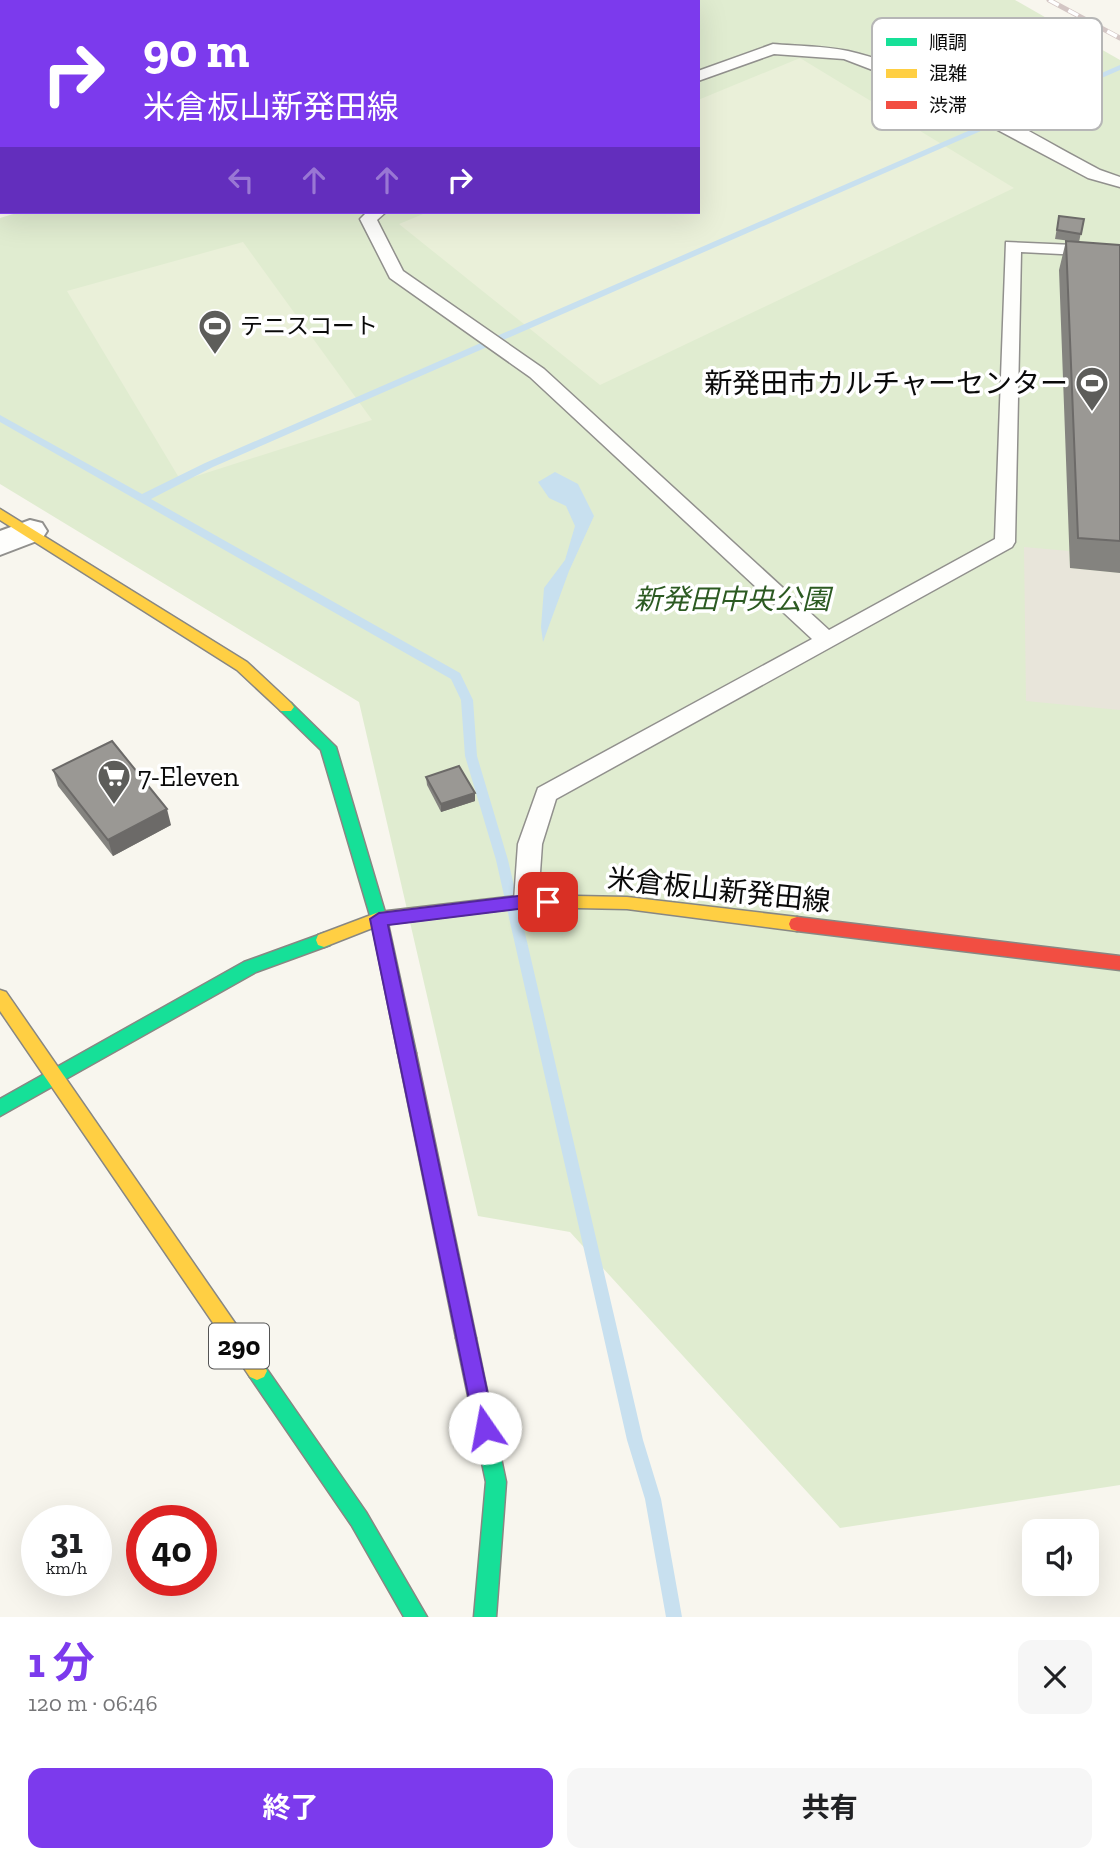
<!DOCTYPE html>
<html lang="ja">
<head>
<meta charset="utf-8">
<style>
	body { margin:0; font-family:"Zilla Slab","Noto Sans JP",serif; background:#f6f6f6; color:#202124; height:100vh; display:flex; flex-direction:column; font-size:26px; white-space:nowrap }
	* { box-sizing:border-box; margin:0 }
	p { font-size:23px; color:#757577 }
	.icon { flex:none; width:38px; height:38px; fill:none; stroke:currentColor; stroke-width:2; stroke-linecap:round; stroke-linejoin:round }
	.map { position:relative; height:1617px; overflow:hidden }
	.details { display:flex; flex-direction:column; background:#fff; flex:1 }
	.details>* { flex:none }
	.top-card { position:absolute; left:0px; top:0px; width:700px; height:214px; box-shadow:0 7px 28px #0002; background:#7c3aed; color:#fff; overflow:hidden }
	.controls { position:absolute; left:1022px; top:1519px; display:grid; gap:14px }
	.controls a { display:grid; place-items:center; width:77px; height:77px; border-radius:14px; background:#fff; box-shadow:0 7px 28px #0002; font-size:35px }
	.speed { position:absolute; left:21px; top:1505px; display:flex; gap:14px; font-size:35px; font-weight:700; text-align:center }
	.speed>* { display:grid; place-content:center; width:91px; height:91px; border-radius:50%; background:#fff; box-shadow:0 7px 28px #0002; line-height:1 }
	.speed small { font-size:18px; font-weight:400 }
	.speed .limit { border:10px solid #d22; background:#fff; color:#111 }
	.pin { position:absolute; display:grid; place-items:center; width:60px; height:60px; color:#fff; margin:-30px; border-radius:14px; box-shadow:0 4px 10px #0006 }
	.me { position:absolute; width:77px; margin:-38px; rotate:348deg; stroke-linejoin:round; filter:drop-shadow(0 0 5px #0008) }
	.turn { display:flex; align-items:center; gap:24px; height:147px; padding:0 28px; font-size:32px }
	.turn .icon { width:91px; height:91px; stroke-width:2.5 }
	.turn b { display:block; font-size:49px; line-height:60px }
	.lanes { display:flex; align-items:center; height:66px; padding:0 28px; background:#0003; justify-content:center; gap:35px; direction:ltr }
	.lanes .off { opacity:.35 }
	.round { display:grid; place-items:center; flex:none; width:74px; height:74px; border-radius:14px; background:#f6f6f6 }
	.headline { display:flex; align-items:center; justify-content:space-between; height:119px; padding:0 28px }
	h1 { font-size:42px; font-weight:700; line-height:52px; color:#7c3aed }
	.action { display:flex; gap:14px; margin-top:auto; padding:14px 28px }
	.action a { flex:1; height:80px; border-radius:14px; background:#7c3aed; color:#fff; font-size:28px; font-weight:700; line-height:80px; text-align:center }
	.action a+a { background:#f6f6f6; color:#202124 }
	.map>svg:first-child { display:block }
	.green { fill:#e0ecd0 }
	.pitch { fill:#eaf0d9 }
	.plaza { fill:#e8e5da }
	.water { fill:#c8e0ef }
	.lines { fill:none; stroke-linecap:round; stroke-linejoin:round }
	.stream { fill:#c8e0ef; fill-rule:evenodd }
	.river { fill:#c8e0ef; fill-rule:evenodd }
	.lane-casing { stroke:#91908d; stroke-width:3 }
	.street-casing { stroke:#91908d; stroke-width:4 }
	.fast-casing { stroke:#888783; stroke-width:3 }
	.slow-casing { stroke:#888783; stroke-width:3 }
	.jam-casing { stroke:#888783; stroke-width:3 }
	.lane { fill:#fefefc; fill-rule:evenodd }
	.street { fill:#fefefc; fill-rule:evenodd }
	.fast { fill:#16e098; fill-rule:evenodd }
	.slow { fill:#ffcf43; fill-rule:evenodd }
	.jam { fill:#f24e42; fill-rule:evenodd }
	.rail-casing { stroke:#d3c6c4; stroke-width:5 }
	.rail { stroke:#fff; stroke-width:3.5; stroke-dasharray:11; stroke-linecap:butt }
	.wall { fill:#84837f }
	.shaded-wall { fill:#6c6a68 }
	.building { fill:#9a9894; stroke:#6c6a68; stroke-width:2 }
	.route { fill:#7c3aed; stroke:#51269a; stroke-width:2 }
	.labels { text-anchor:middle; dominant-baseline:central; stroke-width:7; stroke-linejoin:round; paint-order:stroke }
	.far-poi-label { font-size:23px; fill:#0a0a0a; stroke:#fff; text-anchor:start }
	.shield { fill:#fff; stroke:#545454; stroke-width:2 }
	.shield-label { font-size:26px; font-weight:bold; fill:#0a0a0a }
	.poi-label { font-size:28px; fill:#0a0a0a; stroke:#fff; text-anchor:end }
	.park-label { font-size:28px; font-style:italic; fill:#2c5a22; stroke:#fff }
	.street-label { font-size:28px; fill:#0a0a0a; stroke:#fff }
	.key { fill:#fff; stroke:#b6b6b6; stroke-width:2 }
	.key-label { font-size:19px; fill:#0a0a0a }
</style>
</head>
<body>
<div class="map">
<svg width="1120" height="1617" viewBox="0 0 1120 1617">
	<rect width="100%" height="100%" fill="#f8f6ee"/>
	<!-- green -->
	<path class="green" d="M621 0H1015L1120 60V1485L840 1528 570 1232 478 1216 359 702 0 484V218L20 212H698V2H616Z"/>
	<!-- pitch -->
	<g class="pitch">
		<path d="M800 58 1014 188 600 385 399 224 428 212H698V100Z"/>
		<path d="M243 242 372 420 181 481 67 291Z"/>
	</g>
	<!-- plaza -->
	<path class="plaza" d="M1024 547 1069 551 1070 568 1120 573V710L1026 701Z"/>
	<!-- water -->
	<path class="water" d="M555 472 578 484 594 516 569 571 543 642 541 627 544 588 565 560 575 526 566 506 549 498 538 482Z"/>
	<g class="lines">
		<!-- stream -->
		<path class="stream" d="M1120 65V70L213 467 151 499 460 673 473 700 477 756 508 860 643 1440 661 1499 682 1617H666L645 1499 627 1440 496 860 465 756 461 700 451 679 0 422V415L142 494 205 463Z"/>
		<!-- river -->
		<g class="river">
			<path d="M135 0H185L134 2Z"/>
			<rect x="0" y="44" width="2" height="30"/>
		</g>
		<defs>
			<g id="lane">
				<path d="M773 44C797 46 824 46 848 51 928 69 1025 131 1100 170L1120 177V187L1088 178 917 87 844 59 774 54 698 81V71Z"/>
				<path d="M367 212H386L377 220 403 271 544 369 829 630 995 539 1006 242 1120 247V257L1021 252 1015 542 1012 547 556 799 542 844 538 901 534 908 526 910 518 908 514 901 518 844 538 788 812 639 530 377 390 278 360 219Z"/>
			</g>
			<g id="street">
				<path d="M94 0H121L122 2H96Z"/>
				<path d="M203 0H237L202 2Z"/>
				<rect x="0" y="93" width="2" height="18"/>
				<path d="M30 520 42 523 47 531 42 539 0 555V531Z"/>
			</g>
			<g id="fast">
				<path d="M566 0H579L565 2Z"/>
				<path d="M0 189H2L0 196Z"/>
				<path d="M286 702 291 703 336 747 387 919 416 1053 413 1058 407 1060 401 1058 398 1053 371 919 321 750 281 711 278 707 281 703Z"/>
				<path d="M324 933 330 935 332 940 330 945 256 972 0 1116V1099L244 962Z"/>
				<path d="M466 1329 473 1332 476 1338 506 1482 496 1617H474L486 1482 456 1338 459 1332Z"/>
				<path d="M257 1362 264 1365 366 1512 427 1617H404L352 1526 250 1377 247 1371 250 1365Z"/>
			</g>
			<g id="slow">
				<path d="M0 509 247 662 291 703 294 707 291 711H281L237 670 0 520Z"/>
				<path d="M526 895 627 897 797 917 803 919 805 924 803 929 797 931 627 909 526 907 380 925 324 947 318 945 316 940 318 935 379 912Z"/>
				<path d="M0 990 6 992 264 1365 267 1371 264 1377 257 1380 250 1377 0 1011Z"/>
			</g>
			<g id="jam">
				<path d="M797 917 1120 956V970L797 931 791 929 789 924 791 919Z"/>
				<path d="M407 1046 413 1048 416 1053 476 1338 473 1344 466 1347 459 1344 456 1338 398 1053 401 1048Z"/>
			</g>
		</defs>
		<!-- lane casing -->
		<use href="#lane" class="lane-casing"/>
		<!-- street casing -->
		<use href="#street" class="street-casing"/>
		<!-- fast casing -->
		<use href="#fast" class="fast-casing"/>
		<!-- slow casing -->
		<use href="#slow" class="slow-casing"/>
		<!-- jam casing -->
		<use href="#jam" class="jam-casing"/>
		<!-- lane -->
		<use href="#lane" class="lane"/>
		<!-- street -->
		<use href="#street" class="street"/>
		<!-- fast -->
		<use href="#fast" class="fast"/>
		<!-- slow -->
		<use href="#slow" class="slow"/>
		<!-- jam -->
		<use href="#jam" class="jam"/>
		<defs>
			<path id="rail" d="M1049 0 1120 38"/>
		</defs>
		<!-- rail casing -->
		<use href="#rail" class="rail-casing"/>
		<!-- rail -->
		<use href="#rail" class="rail"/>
	</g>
	<!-- wall -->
	<g class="wall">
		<path d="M1059 216 1084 219 1079 242 1120 245V573L1070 568 1059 270 1066 241H1071L1055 239Z"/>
		<path d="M53 770 171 825 113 856 58 786Z"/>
		<path d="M426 777 475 801 441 812 427 785Z"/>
	</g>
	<!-- shaded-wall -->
	<g class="shaded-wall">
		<path d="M475 793V801L441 812V804Z"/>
		<path d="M167 809 171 825 113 856 108 840Z"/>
	</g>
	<!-- building -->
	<g class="building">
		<path d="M1059 216 1084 219 1081 234 1057 230Z"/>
		<path d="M1066 241 1120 245V541L1078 538Z"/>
		<path d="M112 741 167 809 108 840 53 770Z"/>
		<path d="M459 766 475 793 441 804 426 777Z"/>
	</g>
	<!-- route -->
	<path class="route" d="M526 895H548L557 902 548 908H526L388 925 495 1428 492 1435 485 1438 478 1435 475 1428 370 919 379 913Z"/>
	<!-- icons -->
	<defs>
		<symbol id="stadium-pin" viewBox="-11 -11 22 30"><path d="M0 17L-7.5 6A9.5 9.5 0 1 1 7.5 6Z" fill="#5d5d5a" stroke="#fff"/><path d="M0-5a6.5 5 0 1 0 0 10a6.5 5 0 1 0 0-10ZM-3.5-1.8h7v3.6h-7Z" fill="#fff"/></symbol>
		<symbol id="supermarket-pin" viewBox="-11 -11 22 30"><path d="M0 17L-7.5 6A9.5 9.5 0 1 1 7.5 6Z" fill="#5d5d5a" stroke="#fff"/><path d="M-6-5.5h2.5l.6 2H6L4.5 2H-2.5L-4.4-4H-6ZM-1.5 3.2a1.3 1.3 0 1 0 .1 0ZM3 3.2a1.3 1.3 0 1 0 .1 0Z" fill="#fff"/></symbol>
	</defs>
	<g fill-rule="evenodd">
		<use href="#stadium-pin" x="196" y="307" width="38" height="52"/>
		<use href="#stadium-pin" x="1073" y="364" width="38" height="52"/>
		<use href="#supermarket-pin" x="95" y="757" width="38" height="52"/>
	</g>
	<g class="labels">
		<!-- far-poi labels -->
		<g class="far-poi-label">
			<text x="240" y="326">テニスコート</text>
		</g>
		<!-- shield labels -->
		<rect class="shield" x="209" y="1323.5" width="60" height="45" rx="5"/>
		<g class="shield-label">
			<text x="239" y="1346">290</text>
		</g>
		<!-- poi labels -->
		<g class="poi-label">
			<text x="1068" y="383">新発田市カルチャーセンター</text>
			<text x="138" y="776" text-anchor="start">7-Eleven</text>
		</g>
		<!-- park labels -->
		<g class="park-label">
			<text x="732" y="599">新発田中央公園</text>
		</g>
		<!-- street labels -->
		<g class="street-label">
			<text transform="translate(719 890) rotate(6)">米倉板山新発田線</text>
		</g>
	</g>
	<!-- legend -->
	<rect x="872" y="18" width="230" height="112" rx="10" class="key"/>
	<rect x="886" y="38" width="31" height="8" fill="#16e098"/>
	<rect x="886" y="69" width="31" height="9" fill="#ffcf43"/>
	<rect x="886" y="101" width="31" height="8" fill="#f24e42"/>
	<g class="key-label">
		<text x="929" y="49">順調</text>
		<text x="929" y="80">混雑</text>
		<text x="929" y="112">渋滞</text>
	</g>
</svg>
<div class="controls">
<a><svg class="icon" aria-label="sound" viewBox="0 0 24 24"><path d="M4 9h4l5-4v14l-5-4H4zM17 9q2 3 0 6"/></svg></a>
</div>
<div class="speed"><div>31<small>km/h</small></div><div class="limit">40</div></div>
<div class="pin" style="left:548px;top:902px;background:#d93025"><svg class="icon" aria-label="arrive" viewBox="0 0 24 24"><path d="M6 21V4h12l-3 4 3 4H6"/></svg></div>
<svg class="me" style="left:485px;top:1428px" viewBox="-20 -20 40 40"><circle r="19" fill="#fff"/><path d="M0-13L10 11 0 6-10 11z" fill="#7c3aed"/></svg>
<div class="top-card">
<div class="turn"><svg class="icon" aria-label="right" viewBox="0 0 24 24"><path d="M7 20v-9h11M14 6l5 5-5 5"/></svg><div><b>90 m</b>米倉板山新発田線</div></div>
<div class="lanes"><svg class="icon off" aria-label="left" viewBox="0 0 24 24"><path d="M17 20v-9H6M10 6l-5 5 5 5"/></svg><svg class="icon off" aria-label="ahead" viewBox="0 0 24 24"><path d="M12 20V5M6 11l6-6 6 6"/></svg><svg class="icon off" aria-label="ahead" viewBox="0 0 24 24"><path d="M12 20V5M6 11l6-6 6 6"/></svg><svg class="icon" aria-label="right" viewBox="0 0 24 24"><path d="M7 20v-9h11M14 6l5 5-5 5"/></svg></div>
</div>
</div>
<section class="details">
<div class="headline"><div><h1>1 分</h1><p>120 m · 06:46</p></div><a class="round"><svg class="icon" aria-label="close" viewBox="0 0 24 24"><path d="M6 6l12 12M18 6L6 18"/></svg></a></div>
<div class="action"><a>終了</a><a>共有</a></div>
</section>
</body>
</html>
